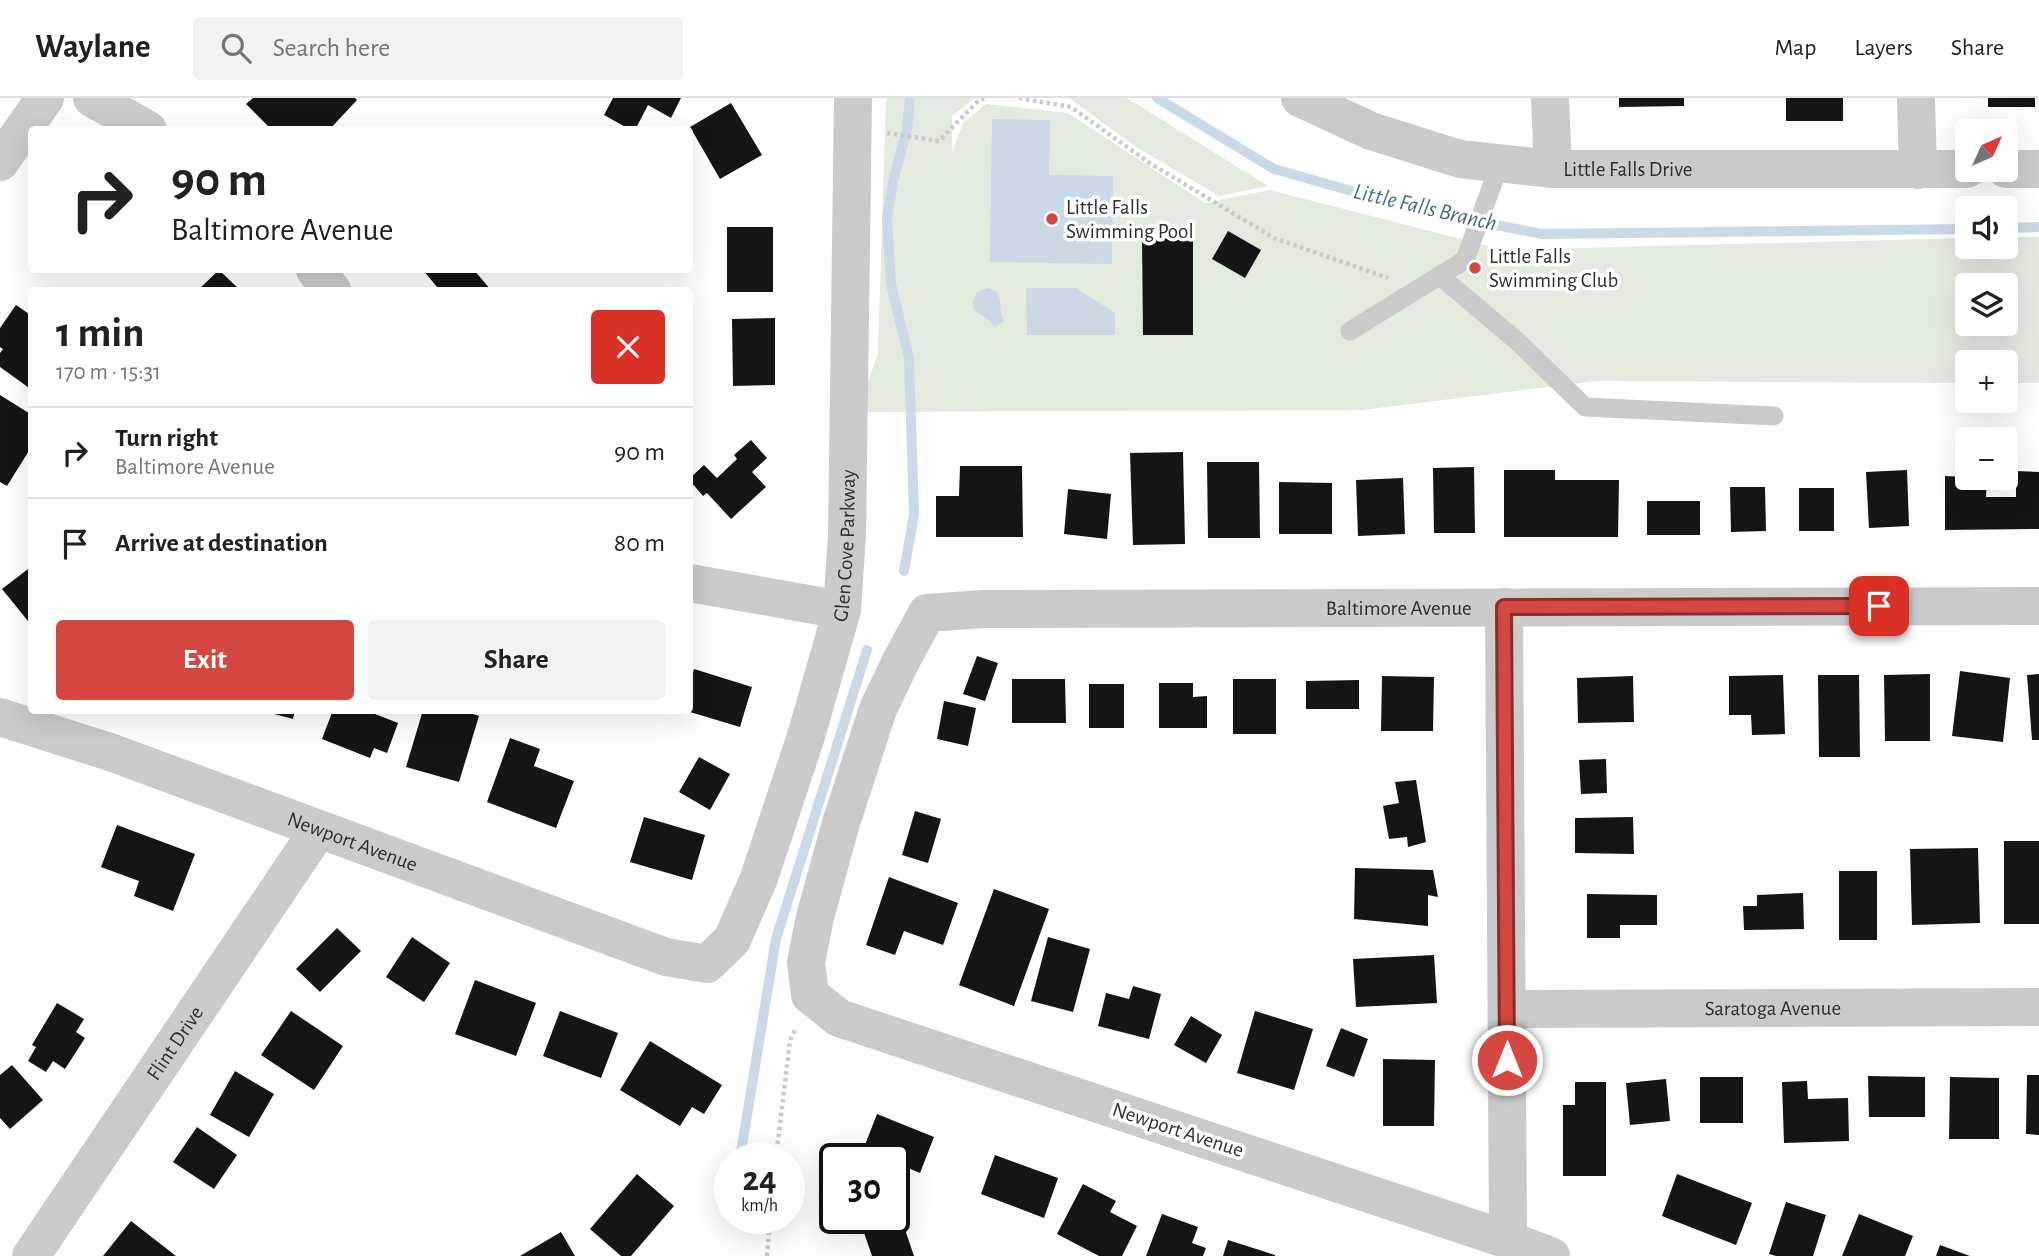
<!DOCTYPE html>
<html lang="en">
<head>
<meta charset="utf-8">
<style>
	body { margin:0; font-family:"Alegreya Sans",sans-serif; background:#f2f2f2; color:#202124; height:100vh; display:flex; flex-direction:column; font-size:26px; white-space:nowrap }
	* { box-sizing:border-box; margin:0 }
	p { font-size:23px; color:#757577 }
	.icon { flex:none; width:38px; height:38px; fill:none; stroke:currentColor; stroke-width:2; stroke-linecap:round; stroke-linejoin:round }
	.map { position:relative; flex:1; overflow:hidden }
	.drawer { position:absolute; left:28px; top:189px; width:665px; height:427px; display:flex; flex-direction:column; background:#fff; border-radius:7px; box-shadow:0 7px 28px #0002 }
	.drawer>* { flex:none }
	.hud { position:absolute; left:28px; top:28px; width:665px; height:147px; border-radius:7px; box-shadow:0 7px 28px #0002; background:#fff; color:#202124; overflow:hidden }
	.needle { width:46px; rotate:45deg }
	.buttons { position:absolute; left:1955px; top:21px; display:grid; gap:14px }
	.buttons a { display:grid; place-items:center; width:63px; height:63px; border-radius:7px; background:#fff; box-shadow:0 7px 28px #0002; font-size:35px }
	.speed { position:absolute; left:714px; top:1045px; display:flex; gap:14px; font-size:35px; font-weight:700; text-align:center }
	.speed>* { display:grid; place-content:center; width:91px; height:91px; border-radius:50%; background:#fff; box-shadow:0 7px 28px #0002; line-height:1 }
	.speed small { font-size:18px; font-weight:400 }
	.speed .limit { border:4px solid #111; border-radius:10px; background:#fff; color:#111 }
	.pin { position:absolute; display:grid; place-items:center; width:60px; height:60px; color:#fff; margin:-30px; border-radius:14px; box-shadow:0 4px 10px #0006 }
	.me { position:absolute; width:77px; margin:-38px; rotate:0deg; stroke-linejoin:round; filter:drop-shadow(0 0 5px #0008) }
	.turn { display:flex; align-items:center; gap:24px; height:147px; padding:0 28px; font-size:32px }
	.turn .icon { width:91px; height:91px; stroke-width:2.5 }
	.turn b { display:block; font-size:49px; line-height:60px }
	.round { display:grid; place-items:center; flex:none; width:74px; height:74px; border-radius:7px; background:#f2f2f2 }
	.head { display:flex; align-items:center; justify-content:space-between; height:119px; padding:0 28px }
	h1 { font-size:42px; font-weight:700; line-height:52px }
	.button { display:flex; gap:14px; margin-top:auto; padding:14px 28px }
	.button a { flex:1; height:80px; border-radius:7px; background:#d54741; color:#fff; font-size:28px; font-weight:700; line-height:80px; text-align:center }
	.button a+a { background:#f2f2f2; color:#202124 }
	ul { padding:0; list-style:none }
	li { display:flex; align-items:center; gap:21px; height:91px; padding:0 28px; border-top:2px solid #e0e0e0 }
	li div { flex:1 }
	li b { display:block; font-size:26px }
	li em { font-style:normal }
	header { display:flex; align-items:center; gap:42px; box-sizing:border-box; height:98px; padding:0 35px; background:#fff; border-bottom:2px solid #e0e0e0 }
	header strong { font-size:33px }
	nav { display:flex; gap:38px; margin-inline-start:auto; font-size:24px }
	.search { width:490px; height:63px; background:#f2f2f2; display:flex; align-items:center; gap:18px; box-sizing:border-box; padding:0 24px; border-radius:7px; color:#757577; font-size:26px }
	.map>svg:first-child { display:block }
	.green { fill:#e3eade; fill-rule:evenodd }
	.water { fill:#ccdae8 }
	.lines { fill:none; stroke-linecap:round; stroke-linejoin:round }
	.stream { stroke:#ccdae8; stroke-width:10 }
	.building { fill:#151515 }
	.path { stroke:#cbcbcb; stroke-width:4.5; stroke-dasharray:3.5 3.5; stroke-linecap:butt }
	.lane { stroke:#cbcbcb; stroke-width:19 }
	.street { stroke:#cbcbcb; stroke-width:38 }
	.route-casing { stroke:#8a2e2a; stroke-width:18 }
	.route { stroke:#d54741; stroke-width:12 }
	.poi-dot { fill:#d54741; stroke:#fff; stroke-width:2.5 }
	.labels { text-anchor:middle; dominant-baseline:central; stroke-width:7; stroke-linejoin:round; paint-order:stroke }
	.street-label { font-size:21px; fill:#2e2e2e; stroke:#fff }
	.poi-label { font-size:21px; fill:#2e2e2e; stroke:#fff; text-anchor:start }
	.water-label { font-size:23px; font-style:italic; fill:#446689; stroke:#fff }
</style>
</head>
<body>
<header>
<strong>Waylane</strong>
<div class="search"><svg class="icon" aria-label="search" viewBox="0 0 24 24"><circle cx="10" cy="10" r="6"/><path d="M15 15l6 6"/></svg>Search here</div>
<nav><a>Map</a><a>Layers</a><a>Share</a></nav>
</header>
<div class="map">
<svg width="2039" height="1158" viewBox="0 0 2039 1158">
	<rect width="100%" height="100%" fill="#fff"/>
	<!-- green -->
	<g class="green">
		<path d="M886 0H975L952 18V54L963 25 986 6 1068 15 1205 105 1270 92 1504 152 1967 140V149H2006V139H2039V285H2006V264H1967V285L1597 283 1362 312 857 314 878 256ZM1967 187H2006V226H1967Z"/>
		<path d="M1069 0H1127L1268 88 1219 98 1136 49Z"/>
	</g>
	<!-- water -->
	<g class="water">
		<path d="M992 21 1050 22 1049 77 1113 78 1112 166 990 164Z"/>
		<path d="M987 190 996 193C1003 202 998 213 1004 223L994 230 990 223 974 212 973 204 976 195Z"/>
		<path d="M1026 190H1076L1115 215V237H1027Z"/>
	</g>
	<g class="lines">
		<!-- stream -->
		<g class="stream">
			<path d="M1157 0 1274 71 1415 111 1542 136 1967 131"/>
			<path d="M2006 130 2039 129"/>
			<path d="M904 473 914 417 909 260 891 186 887 121 893 84 907 31 910 0"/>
			<path d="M740 1060 776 841 867 552"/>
		</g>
	</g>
	<!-- building -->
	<g class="building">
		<path d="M253 0H355L357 2 329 32H272L246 6Z"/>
		<path d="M613 0H681L671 20 648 7 635 32H631L604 17Z"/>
		<path d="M1619 0H1684V8L1619 9Z"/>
		<rect x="1786" y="0" width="57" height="23"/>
		<rect x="1988" y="0" width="47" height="9"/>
		<path d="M731 5 762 57 720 81 690 29Z"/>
		<rect x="727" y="129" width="46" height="65"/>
		<path d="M1228 133 1261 152 1245 180 1212 161Z"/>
		<path d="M1193 140V237H1143L1142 141Z"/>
		<path d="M219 172 240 192H198Z"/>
		<path d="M423 172H474L491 192H433L437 189Z"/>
		<path d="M16 207 32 218V292L0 269V255L3 251 0 249V230Z"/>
		<path d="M775 220V287L733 288 732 221Z"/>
		<path d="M0 297 32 317V348L7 388 0 384Z"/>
		<path d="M751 342 767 360 752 374 766 389 731 421 707 395 703 398 690 383V380L704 367 717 380 737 361 734 357Z"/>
		<path d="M1183 354 1185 446 1133 447 1130 355Z"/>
		<path d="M1207 364H1259L1260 440H1208Z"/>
		<path d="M960 368H1022L1023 439H936V398H959Z"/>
		<path d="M1474 369 1475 435H1434L1433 370Z"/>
		<path d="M1504 372H1555V382H1619L1618 439H1504Z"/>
		<path d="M1907 372 1909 428 1869 430 1866 374Z"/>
		<path d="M2016 373 2039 374V431L1945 432V378L1987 380 1986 399H2016Z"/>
		<path d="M1403 380 1405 436 1358 438 1356 382Z"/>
		<path d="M1279 384 1332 385V436H1279Z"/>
		<path d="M1730 389H1765L1766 433 1731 434Z"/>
		<rect x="1799" y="390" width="35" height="43"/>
		<path d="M1068 391 1111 396 1107 441 1064 436Z"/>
		<rect x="1647" y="403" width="53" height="34"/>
		<path d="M32 468V528L2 491Z"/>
		<path d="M977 558 998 565 985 603 963 596Z"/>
		<path d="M694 571 752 589 740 629 690 614V586Z"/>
		<path d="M1960 573 2010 580 2003 644 1952 638Z"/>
		<path d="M1930 576V643H1885L1884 577Z"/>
		<path d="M2039 576V642H2032L2027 577Z"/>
		<path d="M1783 577 1785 636 1752 637 1751 617H1729V578Z"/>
		<path d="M1818 577H1859L1860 659H1819Z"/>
		<path d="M1382 578 1434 579 1433 633H1381Z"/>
		<path d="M1633 578 1634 624 1578 625 1577 580Z"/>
		<path d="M1012 581H1065L1066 625H1012Z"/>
		<rect x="1233" y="581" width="43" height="55"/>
		<path d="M1359 582V611H1306V583Z"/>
		<path d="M1159 585H1193V599L1207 598V630H1159Z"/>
		<rect x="1089" y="586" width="35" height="44"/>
		<path d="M944 603 976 610 968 648 937 641Z"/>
		<path d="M259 612H295L293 621Z"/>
		<path d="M333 612H365L398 625 387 655 374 650 370 660 322 641Z"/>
		<path d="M423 612H461L479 618 459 684 406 669Z"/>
		<path d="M510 640 540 651 534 668 574 683 556 730 487 704Z"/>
		<path d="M699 659 730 676 710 712 679 694Z"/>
		<path d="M1606 661 1607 695 1581 696 1579 662Z"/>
		<path d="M1416 682 1426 744 1408 749 1407 739 1389 741 1383 708 1399 705 1395 684Z"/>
		<path d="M915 713 941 721 928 765 902 757Z"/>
		<path d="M644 719 705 737 692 782 630 764Z"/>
		<path d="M1633 719 1634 756 1575 755V720Z"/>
		<path d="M117 727 195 756 173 813 134 798 139 783 101 769Z"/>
		<rect x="2004" y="743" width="35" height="83"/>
		<path d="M1978 750 1980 825 1912 827 1910 751Z"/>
		<path d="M1355 770 1433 772 1438 799 1428 797V828L1354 821Z"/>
		<rect x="1839" y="773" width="38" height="69"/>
		<path d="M889 779 958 805 943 847 904 833 895 857 866 847Z"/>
		<path d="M994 791 1049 811 1014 908 959 887Z"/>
		<path d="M1803 795 1804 831 1744 832 1743 808H1757V797Z"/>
		<path d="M1587 796 1657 797V827H1620V840H1587Z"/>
		<path d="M337 830 361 853 320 894 296 871Z"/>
		<path d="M412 839 450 865 424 904 386 879Z"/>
		<path d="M1048 839 1090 851 1073 914 1031 903Z"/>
		<path d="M1434 857 1437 905 1356 909 1353 861Z"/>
		<path d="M475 882 536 905 516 958 455 936Z"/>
		<path d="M1133 888 1161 896 1149 941 1098 928 1106 895 1129 901Z"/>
		<path d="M57 905 84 921 76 934 85 940 65 971 53 963 46 974 28 963 36 949 32 947Z"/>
		<path d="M291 913 343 948 314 992 261 957Z"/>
		<path d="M560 913 618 935 601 980 543 958Z"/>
		<path d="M1255 913 1313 931 1294 992 1237 975Z"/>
		<path d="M1191 918 1222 937 1206 965 1174 947Z"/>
		<path d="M1341 930 1368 941 1354 979 1326 968Z"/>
		<path d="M650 943 722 987 704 1016 692 1009 680 1028 620 992Z"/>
		<path d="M1383 961 1435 962 1434 1028H1383Z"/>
		<path d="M12 967 43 1002 10 1031 0 1020V977Z"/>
		<path d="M235 973 274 996 249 1039 210 1017Z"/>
		<path d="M2027 977H2039V1037L2026 1036Z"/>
		<path d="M1868 978 1925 979V1019H1869Z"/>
		<rect x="1700" y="979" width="43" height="46"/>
		<path d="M1950 979 1999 980V1041H1949Z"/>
		<path d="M1666 981 1670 1023 1630 1027 1626 985Z"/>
		<path d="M1807 983 1808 1001 1848 1000 1849 1043 1784 1045 1782 984Z"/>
		<path d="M1575 984H1606V1078H1563V1007H1575Z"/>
		<path d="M877 1016 934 1039 920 1075 894 1064V1060H884L863 1052Z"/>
		<path d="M197 1029 237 1057 214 1091 173 1064Z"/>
		<path d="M995 1057 1058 1080 1044 1120 981 1096Z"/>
		<path d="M637 1076 674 1108 631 1158H621L590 1131Z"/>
		<path d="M1677 1076 1752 1105 1736 1147 1662 1118Z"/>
		<path d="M1083 1086 1116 1103 1110 1114 1137 1128 1122 1158H1099L1057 1136Z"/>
		<path d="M895 1102 914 1158H872L859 1120H894Z"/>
		<path d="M1786 1104 1826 1117 1813 1158H1776L1769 1156Z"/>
		<path d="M1162 1116 1198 1129 1192 1145 1206 1150 1203 1158H1146Z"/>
		<path d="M1859 1116 1913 1138 1905 1158H1842Z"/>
		<path d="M131 1123 176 1158H103Z"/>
		<path d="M561 1134 575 1158H520Z"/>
		<path d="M1228 1142 1275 1157V1158H1223Z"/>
		<path d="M1940 1147 1970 1158H1936Z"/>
	</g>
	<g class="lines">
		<!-- path -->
		<g class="path">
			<path d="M1019 0 1071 9 1148 64 1274 140 1388 180"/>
			<path d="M887 35 939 43 977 4 984 0"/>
			<path d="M776 1060 790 942 796 930"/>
			<path d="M767 1158 770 1120"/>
		</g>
		<!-- lane -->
		<g class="lane">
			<path d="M1440 178 1517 243 1585 309 1774 318"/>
			<path d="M1350 233 1465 162 1500 65"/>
		</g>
		<!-- street -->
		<g class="street">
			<path d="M92 0 148 32"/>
			<path id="s1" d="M1300 0 1371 33 1460 61 1553 71H1967"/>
			<path d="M1550 0 1553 71"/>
			<path d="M1916 0 1918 72"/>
			<path d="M0 64 45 0"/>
			<path d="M2006 71H2039"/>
			<path d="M315 172 332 192"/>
			<path d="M690 485 842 512"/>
			<path d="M1504 509 1508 1142"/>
			<path id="s2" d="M0 619 110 654 666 859 707 866 732 842 759 780 806 638 842 512 847 437 853 0"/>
			<path id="s3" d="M1507 911 2039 909"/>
			<path id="s4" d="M31 1158 319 731"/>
			<path id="s5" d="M1551 1158 1508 1142 839 920 810 897 806 864 815 819 841 725 878 611 902 561 927 515 983 511 2039 508"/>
		</g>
	</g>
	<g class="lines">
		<defs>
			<path id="route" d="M1507 962 1504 509 1879 508"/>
		</defs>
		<!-- route casing -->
		<use href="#route" class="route-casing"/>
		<!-- route -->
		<use href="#route" class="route"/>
	</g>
	<!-- markers -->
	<g class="poi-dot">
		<circle cx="1052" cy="121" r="7"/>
		<circle cx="1475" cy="170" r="7"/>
	</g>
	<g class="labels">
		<!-- street labels -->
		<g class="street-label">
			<text stroke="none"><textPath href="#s1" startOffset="340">Little Falls Drive</textPath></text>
			<text stroke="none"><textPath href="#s2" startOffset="1197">Glen Cove Parkway</textPath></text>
			<text stroke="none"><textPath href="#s5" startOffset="1664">Baltimore Avenue</textPath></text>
			<text stroke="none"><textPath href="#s2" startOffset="374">Newport Avenue</textPath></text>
			<text stroke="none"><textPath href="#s3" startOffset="266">Saratoga Avenue</textPath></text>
			<text stroke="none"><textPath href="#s4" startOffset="257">Flint Drive</textPath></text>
			<text transform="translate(1178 1032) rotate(18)">Newport Avenue</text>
		</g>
		<!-- poi labels -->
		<g class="poi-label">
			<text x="1066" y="109">Little Falls<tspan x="1066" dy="24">Swimming Pool</tspan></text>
			<text x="1489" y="158">Little Falls<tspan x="1489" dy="24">Swimming Club</tspan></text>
		</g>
		<!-- water labels -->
		<g class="water-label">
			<text transform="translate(1425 110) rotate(13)">Little Falls Branch</text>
		</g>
	</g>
</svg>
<div class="buttons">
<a><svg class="needle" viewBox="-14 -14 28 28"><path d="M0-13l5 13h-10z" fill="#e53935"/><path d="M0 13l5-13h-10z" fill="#757577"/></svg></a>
<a><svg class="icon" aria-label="sound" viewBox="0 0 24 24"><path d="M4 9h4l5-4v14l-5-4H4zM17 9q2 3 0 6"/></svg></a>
<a><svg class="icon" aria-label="layers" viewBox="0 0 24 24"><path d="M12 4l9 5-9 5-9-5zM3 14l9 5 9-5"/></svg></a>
<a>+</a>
<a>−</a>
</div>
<div class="speed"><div>24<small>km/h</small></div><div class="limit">30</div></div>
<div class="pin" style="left:1879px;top:508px;background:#d93025"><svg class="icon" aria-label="arrive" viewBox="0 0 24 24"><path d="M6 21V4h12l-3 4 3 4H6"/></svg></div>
<svg class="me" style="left:1507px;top:962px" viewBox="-20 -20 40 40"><circle r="17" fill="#d54741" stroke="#fff" stroke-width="3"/><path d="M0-11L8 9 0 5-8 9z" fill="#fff"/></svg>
<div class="hud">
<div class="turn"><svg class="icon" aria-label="right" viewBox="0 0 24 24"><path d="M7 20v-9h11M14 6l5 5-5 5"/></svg><div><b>90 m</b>Baltimore Avenue</div></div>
</div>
<section class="drawer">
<div class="head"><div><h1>1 min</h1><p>170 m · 15:31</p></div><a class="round" style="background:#d93025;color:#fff"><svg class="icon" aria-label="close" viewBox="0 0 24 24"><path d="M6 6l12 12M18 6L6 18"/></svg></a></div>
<ul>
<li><svg class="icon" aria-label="right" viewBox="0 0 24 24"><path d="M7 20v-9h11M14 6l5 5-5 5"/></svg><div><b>Turn right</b><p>Baltimore Avenue</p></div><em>90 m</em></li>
<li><svg class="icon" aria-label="arrive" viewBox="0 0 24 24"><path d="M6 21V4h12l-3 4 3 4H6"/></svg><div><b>Arrive at destination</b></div><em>80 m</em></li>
</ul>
<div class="button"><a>Exit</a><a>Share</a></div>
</section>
</div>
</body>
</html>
